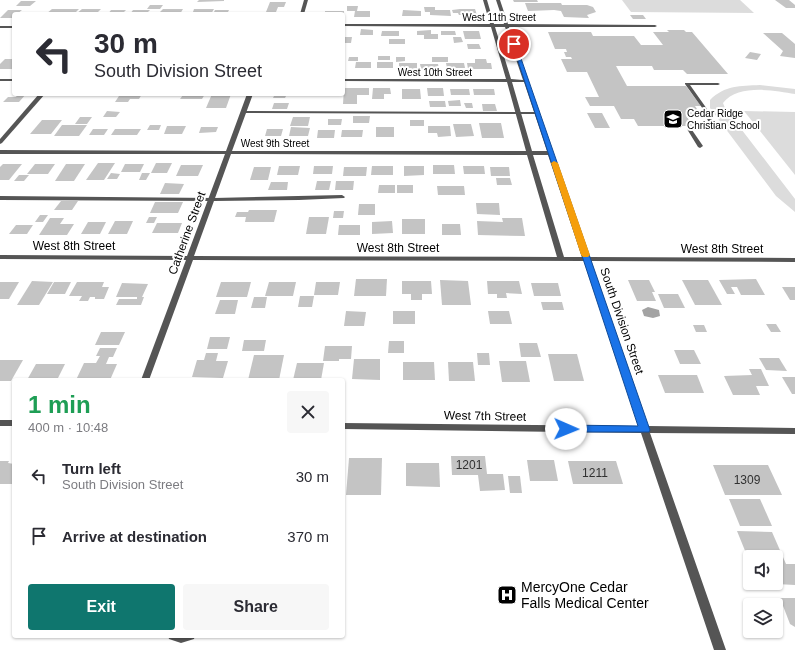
<!DOCTYPE html>
<html lang="en">
<head>
<meta charset="utf-8">
<style>
	body { margin:0; font-family:Arial,sans-serif; background:#f7f7f7; color:#2b2b33; height:100vh; display:flex; flex-direction:column; font-size:15px; white-space:nowrap }
	* { box-sizing:border-box; margin:0 }
	p { font-size:13px; color:#7c7c81 }
	.icon { flex:none; width:22px; height:22px; fill:none; stroke:currentColor; stroke-width:2; stroke-linecap:round; stroke-linejoin:round }
	.map { position:relative; flex:1; overflow:hidden }
	.sheet { position:absolute; left:12px; top:378px; width:333px; height:260px; display:flex; flex-direction:column; background:#fff; border-radius:4px; box-shadow:0 1px 3px #0004 }
	.sheet>* { flex:none }
	.top-card { position:absolute; left:12px; top:12px; width:333px; height:84px; border-radius:4px; box-shadow:0 1px 3px #0004; background:#fff; color:#2b2b33; overflow:hidden }
	.controls { position:absolute; left:743px; top:550px; display:grid; gap:8px }
	.controls a { display:grid; place-items:center; width:40px; height:40px; border-radius:4px; background:#fff; box-shadow:0 1px 3px #0004; font-size:20px }
	.pin { position:absolute; display:grid; place-items:center; width:34px; height:34px; color:#fff; margin:-17px; border:2px solid #fff; border-radius:50%; box-shadow:0 1px 4px #0007 }
	.me { position:absolute; width:44px; margin:-22px; rotate:91deg; stroke-linejoin:round; filter:drop-shadow(0 0 3px #0008) }
	.turn { display:flex; align-items:center; gap:14px; height:84px; padding:0 16px; font-size:18px }
	.turn .icon { width:52px; height:52px; stroke-width:2.5 }
	.turn b { display:block; font-size:28px; line-height:34px }
	.round { display:grid; place-items:center; flex:none; width:42px; height:42px; border-radius:4px; background:#f7f7f7 }
	.summary { display:flex; align-items:center; justify-content:space-between; height:68px; padding:0 16px }
	h1 { font-size:24px; font-weight:700; line-height:30px; color:#1e9e55 }
	.cta { display:flex; gap:8px; margin-top:auto; padding:8px 16px }
	.cta a { flex:1; height:46px; border-radius:4px; background:#0f766e; color:#fff; font-size:16px; font-weight:700; line-height:46px; text-align:center }
	.cta a+a { background:#f7f7f7; color:#2b2b33 }
	ul { padding:0; list-style:none }
	li { display:flex; align-items:center; gap:12px; height:60px; padding:0 16px }
	li div { flex:1 }
	li b { display:block; font-size:15px }
	li em { font-style:normal }
	.map>svg:first-child { display:block }
	.green { fill:#dcdcdc }
	.water { fill:#a3a3a3 }
	.building { fill:#c4c4c4 }
	.lines { fill:none; stroke-linecap:round; stroke-linejoin:round }
	.lane { fill:#555; fill-rule:evenodd }
	.street { fill:#555; fill-rule:evenodd }
	.route { fill:#1a73e8; stroke:#114b97 }
	.slow { fill:#f59e0b }
	.labels { text-anchor:middle; dominant-baseline:central; stroke-width:4; stroke-linejoin:round; paint-order:stroke }
	.far-street-label { font-size:10px; fill:#000; stroke:#fff }
	.far-poi-label { font-size:10px; fill:#000; stroke:#fff; text-anchor:start }
	.street-label { font-size:12px; fill:#000; stroke:#fff }
	.near-number-label { font-size:12px; fill:#313131 }
	.near-poi-label { font-size:14px; fill:#000; stroke:#fff; text-anchor:start }
</style>
</head>
<body>
<div class="map">
<svg width="795" height="650" viewBox="0 0 795 650">
	<rect width="100%" height="100%" fill="#fff"/>
	<!-- green -->
	<g class="green">
		<path d="M622 0H740L754 13 631 12Z"/>
		<path d="M760 85 795 89V94C773 90 738 84 723 103L725 108 795 199V212L776 196 710 108V100C725 85 740 86 760 85Z"/>
		<path d="M744 111 795 112V175Z"/>
	</g>
	<!-- water -->
	<path class="water" d="M648 307 659 310 660 316 653 318 644 316 642 310Z"/>
	<!-- building -->
	<g class="building">
		<path d="M199 0H224V1L197 2Z"/>
		<path d="M513 0H537L538 2H514Z"/>
		<path d="M775 0H789L795 5V8H786Z"/>
		<path d="M21 1H36L30 6H16Z"/>
		<path d="M270 2H286L284 7H278L276 12H266Z"/>
		<path d="M525 3H561L562 5H587L593 7 596 12 587 15 589 18 564 17 561 11 554 10 528 11Z"/>
		<path d="M150 5H163L160 9H147Z"/>
		<path d="M347 6H358L357 11H347Z"/>
		<path d="M424 7H435V10H450L451 16 430 15V12H425Z"/>
		<path d="M52 9H79L74 14H46Z"/>
		<path d="M82 9H101L96 14H76Z"/>
		<path d="M163 9H183L180 14H158Z"/>
		<path d="M194 9H214L211 14H185L187 12H193Z"/>
		<path d="M460 9H475L477 15H459L458 13H453L452 10Z"/>
		<path d="M8 10H22L17 14H14V18H0Z"/>
		<path d="M111 10H126L122 14H108Z"/>
		<path d="M133 10H150L146 14H130Z"/>
		<path d="M215 10H229L227 14H213Z"/>
		<path d="M403 10 421 11V16H402Z"/>
		<rect x="325" y="11" width="19" height="3"/>
		<path d="M355 11H370V17H354Z"/>
		<path d="M630 15H643L646 19H633Z"/>
		<path d="M361 29 373 30V35H360Z"/>
		<path d="M431 30V34H438V39H424V35H417V31Z"/>
		<path d="M667 30H684L686 32H692L728 74H687L683 70H654L652 66H616L627 86H686L701 106H695L701 115H686L693 126H638L634 119H621L614 106H590L585 97H599L587 72H567L561 59H572L571 57H566L564 52H567L566 49H555L548 32H591L593 36H634L641 45H663L653 32H669Z"/>
		<path d="M382 31H399V36H381Z"/>
		<path d="M441 31H455L456 35H441Z"/>
		<path d="M463 31H479L481 39H465Z"/>
		<path d="M763 33H782L795 44V58L780 56 783 51Z"/>
		<path d="M343 37H352L351 43H343Z"/>
		<path d="M453 37H461L463 42 454 43Z"/>
		<rect x="389" y="39" width="16" height="5"/>
		<path d="M467 44H479L481 49H468Z"/>
		<path d="M750 52 761 54 757 60 745 58Z"/>
		<rect x="378" y="56" width="12" height="4"/>
		<path d="M349 57H358V61H348Z"/>
		<path d="M396 57H405V61L396 62Z"/>
		<rect x="432" y="57" width="16" height="5"/>
		<path d="M5 59H14V69H0V64Z"/>
		<path d="M475 59H486L487 63H491L492 69H468L467 63H475Z"/>
		<path d="M356 62H371V68H355Z"/>
		<rect x="377" y="62" width="16" height="6"/>
		<rect x="399" y="63" width="18" height="6"/>
		<path d="M446 63H464L465 68H447Z"/>
		<path d="M420 64H438L439 69H421Z"/>
		<path d="M344 88H369V95H357V104H343Z"/>
		<path d="M373 88H390L391 94H384V99H372Z"/>
		<path d="M427 88H443L444 96H428Z"/>
		<path d="M402 89H420L421 99H402Z"/>
		<path d="M450 89H469L470 95H451Z"/>
		<path d="M473 89H494L495 95H474Z"/>
		<path d="M18 94H26L19 102H3L8 97H16Z"/>
		<path d="M132 94H142L139 99H130L128 102H115L119 96H130Z"/>
		<path d="M188 94H205L202 99H180L183 95Z"/>
		<path d="M212 94H231L226 108H206Z"/>
		<path d="M275 94H287L285 98H273Z"/>
		<path d="M460 100 461 106H449L448 101Z"/>
		<path d="M429 101H445L446 107H430Z"/>
		<path d="M274 103H289L287 109H272Z"/>
		<path d="M464 103H472L473 108H466Z"/>
		<path d="M482 104H495L497 111H483Z"/>
		<path d="M107 111 120 112 116 117H103Z"/>
		<path d="M587 113H602L610 128H595Z"/>
		<path d="M353 116H370L369 123H353Z"/>
		<path d="M80 117H92L87 124H75Z"/>
		<path d="M293 117H310L308 126H290Z"/>
		<path d="M328 119H342L341 125H328Z"/>
		<path d="M42 120H62L51 134H30Z"/>
		<rect x="410" y="120" width="14" height="6"/>
		<path d="M479 123H501L504 138H482Z"/>
		<path d="M453 124H471L474 136 456 137Z"/>
		<path d="M62 125H87L79 136H54Z"/>
		<path d="M150 125H161L159 130H147Z"/>
		<path d="M167 126H186L182 134H164Z"/>
		<path d="M428 126H450L451 136 438 137 437 133H428Z"/>
		<path d="M201 127H218L216 132 199 133Z"/>
		<path d="M291 127 310 128 308 136H289Z"/>
		<rect x="376" y="127" width="18" height="10"/>
		<path d="M93 129H108L104 135H89Z"/>
		<path d="M115 129H141L137 135H111Z"/>
		<path d="M267 129H283L281 136H265Z"/>
		<path d="M318 130H335L334 138H317Z"/>
		<path d="M342 130H363L362 137H341Z"/>
		<path d="M98 163H115L104 180H86Z"/>
		<path d="M156 163H172L167 173H151Z"/>
		<path d="M3 164H22L9 180H0V167Z"/>
		<path d="M35 164H55L48 174H27Z"/>
		<path d="M66 164H85L74 181H55Z"/>
		<path d="M125 164H144L140 172H121Z"/>
		<path d="M181 165H203L198 176H176Z"/>
		<path d="M433 165H454L455 174H433Z"/>
		<path d="M279 166H300L298 175H277Z"/>
		<path d="M314 166H333L332 174H313Z"/>
		<path d="M372 166H393V175H371Z"/>
		<path d="M404 166H424V175L404 176Z"/>
		<path d="M463 166H484L485 174H464Z"/>
		<path d="M254 167H271L268 180H250Z"/>
		<path d="M344 167H367L366 176H343Z"/>
		<path d="M490 167H509L510 176H491Z"/>
		<path d="M111 173 120 174 117 179H107Z"/>
		<path d="M142 173H150L146 180H139Z"/>
		<path d="M19 175H29L24 181H14Z"/>
		<path d="M496 178H510L512 185H497Z"/>
		<path d="M317 181H331L329 190H315Z"/>
		<path d="M336 181H354L353 190H335Z"/>
		<path d="M271 182H288L287 190H268Z"/>
		<path d="M165 183 184 184 179 194H160Z"/>
		<path d="M379 185H395V193H378Z"/>
		<rect x="397" y="185" width="16" height="8"/>
		<path d="M437 186H464L465 195H438Z"/>
		<path d="M61 201H78L72 210H54Z"/>
		<path d="M155 202H183L178 213H150Z"/>
		<path d="M476 203H499L500 215 477 214Z"/>
		<path d="M359 204H375V215H358Z"/>
		<path d="M249 210H277L274 222H245L246 217H235L237 212H248Z"/>
		<path d="M334 211H344L343 218H333Z"/>
		<path d="M40 215H48L43 222H35Z"/>
		<path d="M149 217H157L154 223H146Z"/>
		<path d="M309 217H329L326 234H306Z"/>
		<path d="M50 218H64L60 224H74L67 235H39Z"/>
		<path d="M502 218H522L525 236 478 235 477 221 503 222Z"/>
		<rect x="402" y="219" width="23" height="15"/>
		<path d="M115 221H133L127 234H108Z"/>
		<path d="M392 221 393 233 372 234V222Z"/>
		<path d="M88 222H106L100 234H81Z"/>
		<path d="M157 223H182L178 233H152Z"/>
		<path d="M442 224H460L461 235H442Z"/>
		<path d="M16 225H33L27 234H9Z"/>
		<path d="M339 225H360V235H338Z"/>
		<path d="M356 279H387L386 296H354Z"/>
		<path d="M756 279 765 295H741L737 287H731L735 294H727L719 280Z"/>
		<path d="M440 280 468 281 471 305H442Z"/>
		<path d="M628 280H649L655 292H652L656 301H637Z"/>
		<path d="M682 280H708L722 305H695Z"/>
		<path d="M32 281 53 282 39 305H17Z"/>
		<path d="M402 281H431L432 294H422V300H411V294H402Z"/>
		<path d="M487 281H519L522 294 506 293 507 298H497V294H488Z"/>
		<path d="M0 282H19L9 299H0Z"/>
		<path d="M54 282H71L65 294H47Z"/>
		<path d="M77 282H104L102 287H109L104 299H95V297H90L88 301H79L82 296H69Z"/>
		<path d="M221 282H251L247 297H216Z"/>
		<path d="M269 282H296L293 296H265Z"/>
		<path d="M316 282H340L338 295H314Z"/>
		<path d="M122 283 148 284 142 297H144L141 305H116L119 299H137V297H116Z"/>
		<path d="M531 283H558L561 296H534Z"/>
		<path d="M782 287H795V300H790Z"/>
		<path d="M658 294H678L685 308H664Z"/>
		<path d="M300 296H314L312 307H298Z"/>
		<path d="M254 297H267L265 308H251Z"/>
		<path d="M220 300H238L235 314H215Z"/>
		<path d="M541 302H562L564 310H543Z"/>
		<path d="M346 311 366 312 364 326H344Z"/>
		<rect x="393" y="311" width="22" height="13"/>
		<path d="M488 311H509L512 324H490Z"/>
		<path d="M766 324H776L781 332H771Z"/>
		<path d="M693 325H704L707 332H696Z"/>
		<path d="M101 332H125L119 345H95Z"/>
		<path d="M210 337H230L227 349H207Z"/>
		<path d="M244 340H266L264 351H242Z"/>
		<path d="M389 341H404V353H388Z"/>
		<path d="M519 343H537L541 357H521Z"/>
		<path d="M325 346H352L351 359H339V361H323Z"/>
		<path d="M100 348H117L113 357H109L106 364H117L110 380H76L84 363H96L100 356H96Z"/>
		<path d="M674 350H694L701 364H680Z"/>
		<path d="M206 353H218L216 361H228L223 378 192 377 197 360H204Z"/>
		<path d="M477 353H489L490 365H478Z"/>
		<path d="M548 354H577L584 381H554Z"/>
		<path d="M254 355H284L279 380H248Z"/>
		<path d="M759 358H779L787 371 766 370Z"/>
		<path d="M354 359H380V380L352 379Z"/>
		<path d="M0 360H23L11 381H0Z"/>
		<path d="M499 361H526L530 382H502Z"/>
		<path d="M403 362H434L435 380H403Z"/>
		<path d="M448 362H473L475 381H449Z"/>
		<path d="M297 363H324L321 380H293Z"/>
		<path d="M36 364H65L57 380H27Z"/>
		<path d="M749 369H761L769 386H756L760 395H733L724 376 752 375Z"/>
		<path d="M658 375H697L704 393H665Z"/>
		<path d="M782 377H795V394H792Z"/>
		<path d="M451 456H485L487 474H503L505 490 480 491 478 475H452Z"/>
		<path d="M349 458H382L381 495H346Z"/>
		<path d="M527 460H554L558 481H530Z"/>
		<path d="M0 461H9L8 463 14 464V480L12 484H0Z"/>
		<path d="M568 461H616L623 484H573Z"/>
		<path d="M406 463H439L440 487 406 486Z"/>
		<path d="M713 465H768L782 495H725Z"/>
		<path d="M508 476H520L522 493H510Z"/>
		<path d="M729 499H760L772 526H740Z"/>
		<path d="M737 531 772 532 786 564H795V585L776 584V557H750V563Z"/>
		<path d="M780 598H795V627L790 624Z"/>
	</g>
	<g class="lines">
		<!-- lane -->
		<g class="lane">
			<path d="M685 83H718L720 84 718 85H690L707 109 716 129 714 130H692L703 146 700 148 698 147 687 129 689 128H711L703 109 685 84Z"/>
			<path d="M241 111 537 112 539 113 537 114 243 113 241 112Z"/>
			<path d="M342 195 345 197 344 198 299 200 214 201 0 200V196L214 198Z"/>
			<path d="M168 636H195L194 639 181 643 169 639Z"/>
		</g>
		<!-- street -->
		<g class="street">
			<path d="M304 0H308L304 14H300Z"/>
			<path d="M483 0H487L494 24H504L496 0H500L508 24 655 25 657 26 655 27H509L589 257 795 258V262L591 261 648 426 795 428V434L650 433 726 650H714L641 433 343 429V423L639 426 584 261 193 260 149 380H141L186 260 0 259V255L187 256 225 154H0V150L226 151 247 94H253L232 151H526L507 82 343 81V79H506L491 27 343 26V24H490ZM495 27H505L523 80 511 79ZM512 82H524L547 151H532ZM231 154 527 155 557 257 194 256ZM533 155H548L582 257H564Z"/>
			<rect x="0" y="26" width="14" height="2"/>
			<rect x="0" y="79" width="14" height="2"/>
			<path d="M39 94H45L2 143 0 144V139Z"/>
			<rect x="0" y="420" width="14" height="6"/>
		</g>
	</g>
	<!-- route -->
	<path class="route" d="M512 43 516 44 650 430 649 432H566L562 431 560 429 562 426 566 425 638 426Z"/>
	<!-- slow -->
	<path class="slow" d="M554 161 558 163 590 255 588 257H583L581 255 551 163Z"/>
	<!-- icons -->
	<defs>
		<symbol id="school-square" viewBox="-11 -11 22 22"><rect x="-9" y="-9" width="18" height="18" rx="4" fill="#000" stroke="#fff"/><path d="M0-5L7-2L0 1L-7-2ZM-4 1L0 2.5L4 1V4Q0 6-4 4Z" fill="#fff"/></symbol>
		<symbol id="hospital-square" viewBox="-11 -11 22 22"><rect x="-9" y="-9" width="18" height="18" rx="4" fill="#000" stroke="#fff"/><path d="M-5-5h3v3.5h4V-5h3V5h-3V1.5h-4V5h-3Z" fill="#fff"/></symbol>
	</defs>
	<g fill-rule="evenodd">
		<use href="#school-square" x="662" y="108" width="22" height="22"/>
		<use href="#hospital-square" x="496" y="584" width="22" height="22"/>
	</g>
	<g class="labels">
		<!-- far-street labels -->
		<g class="far-street-label">
			<text x="499" y="17">West 11th Street</text>
			<text x="435" y="72">West 10th Street</text>
			<text x="275" y="143">West 9th Street</text>
		</g>
		<!-- far-poi labels -->
		<g class="far-poi-label">
			<text x="687" y="113">Cedar Ridge<tspan x="687" dy="12">Christian School</tspan></text>
		</g>
		<!-- street labels -->
		<g class="street-label">
			<text transform="translate(187 233) rotate(-70)">Catherine Street</text>
			<text x="74" y="246">West 8th Street</text>
			<text x="398" y="248">West 8th Street</text>
			<text x="722" y="249">West 8th Street</text>
			<text transform="translate(622 321) rotate(71)">South Division Street</text>
			<text transform="translate(485 416) rotate(1)">West 7th Street</text>
		</g>
		<!-- near-number labels -->
		<g class="near-number-label">
			<text x="469" y="465">1201</text>
			<text x="595" y="473">1211</text>
			<text x="747" y="480">1309</text>
		</g>
		<!-- near-poi labels -->
		<g class="near-poi-label">
			<text x="521" y="587">MercyOne Cedar<tspan x="521" dy="16">Falls Medical Center</tspan></text>
		</g>
	</g>
</svg>
<div class="controls">
<a><svg class="icon" aria-label="sound" viewBox="0 0 24 24"><path d="M4 9h4l5-4v14l-5-4H4zM17 9q2 3 0 6"/></svg></a>
<a><svg class="icon" aria-label="layers" viewBox="0 0 24 24"><path d="M12 4l9 5-9 5-9-5zM3 14l9 5 9-5"/></svg></a>
</div>
<div class="pin" style="left:514px;top:44px;background:#d93025"><svg class="icon" aria-label="arrive" viewBox="0 0 24 24"><path d="M6 21V4h12l-3 4 3 4H6"/></svg></div>
<svg class="me" style="left:566px;top:429px" viewBox="-20 -20 40 40"><circle r="19" fill="#fff"/><path d="M0-13L10 11 0 6-10 11z" fill="#1a73e8"/></svg>
<div class="top-card">
<div class="turn"><svg class="icon" aria-label="left" viewBox="0 0 24 24"><path d="M17 20v-9H6M10 6l-5 5 5 5"/></svg><div><b>30 m</b>South Division Street</div></div>
</div>
<section class="sheet">
<div class="summary"><div><h1>1 min</h1><p>400 m · 10:48</p></div><a class="round"><svg class="icon" aria-label="close" viewBox="0 0 24 24"><path d="M6 6l12 12M18 6L6 18"/></svg></a></div>
<ul>
<li><svg class="icon" aria-label="left" viewBox="0 0 24 24"><path d="M17 20v-9H6M10 6l-5 5 5 5"/></svg><div><b>Turn left</b><p>South Division Street</p></div><em>30 m</em></li>
<li><svg class="icon" aria-label="arrive" viewBox="0 0 24 24"><path d="M6 21V4h12l-3 4 3 4H6"/></svg><div><b>Arrive at destination</b></div><em>370 m</em></li>
</ul>
<div class="cta"><a>Exit</a><a>Share</a></div>
</section>
</div>
</body>
</html>
